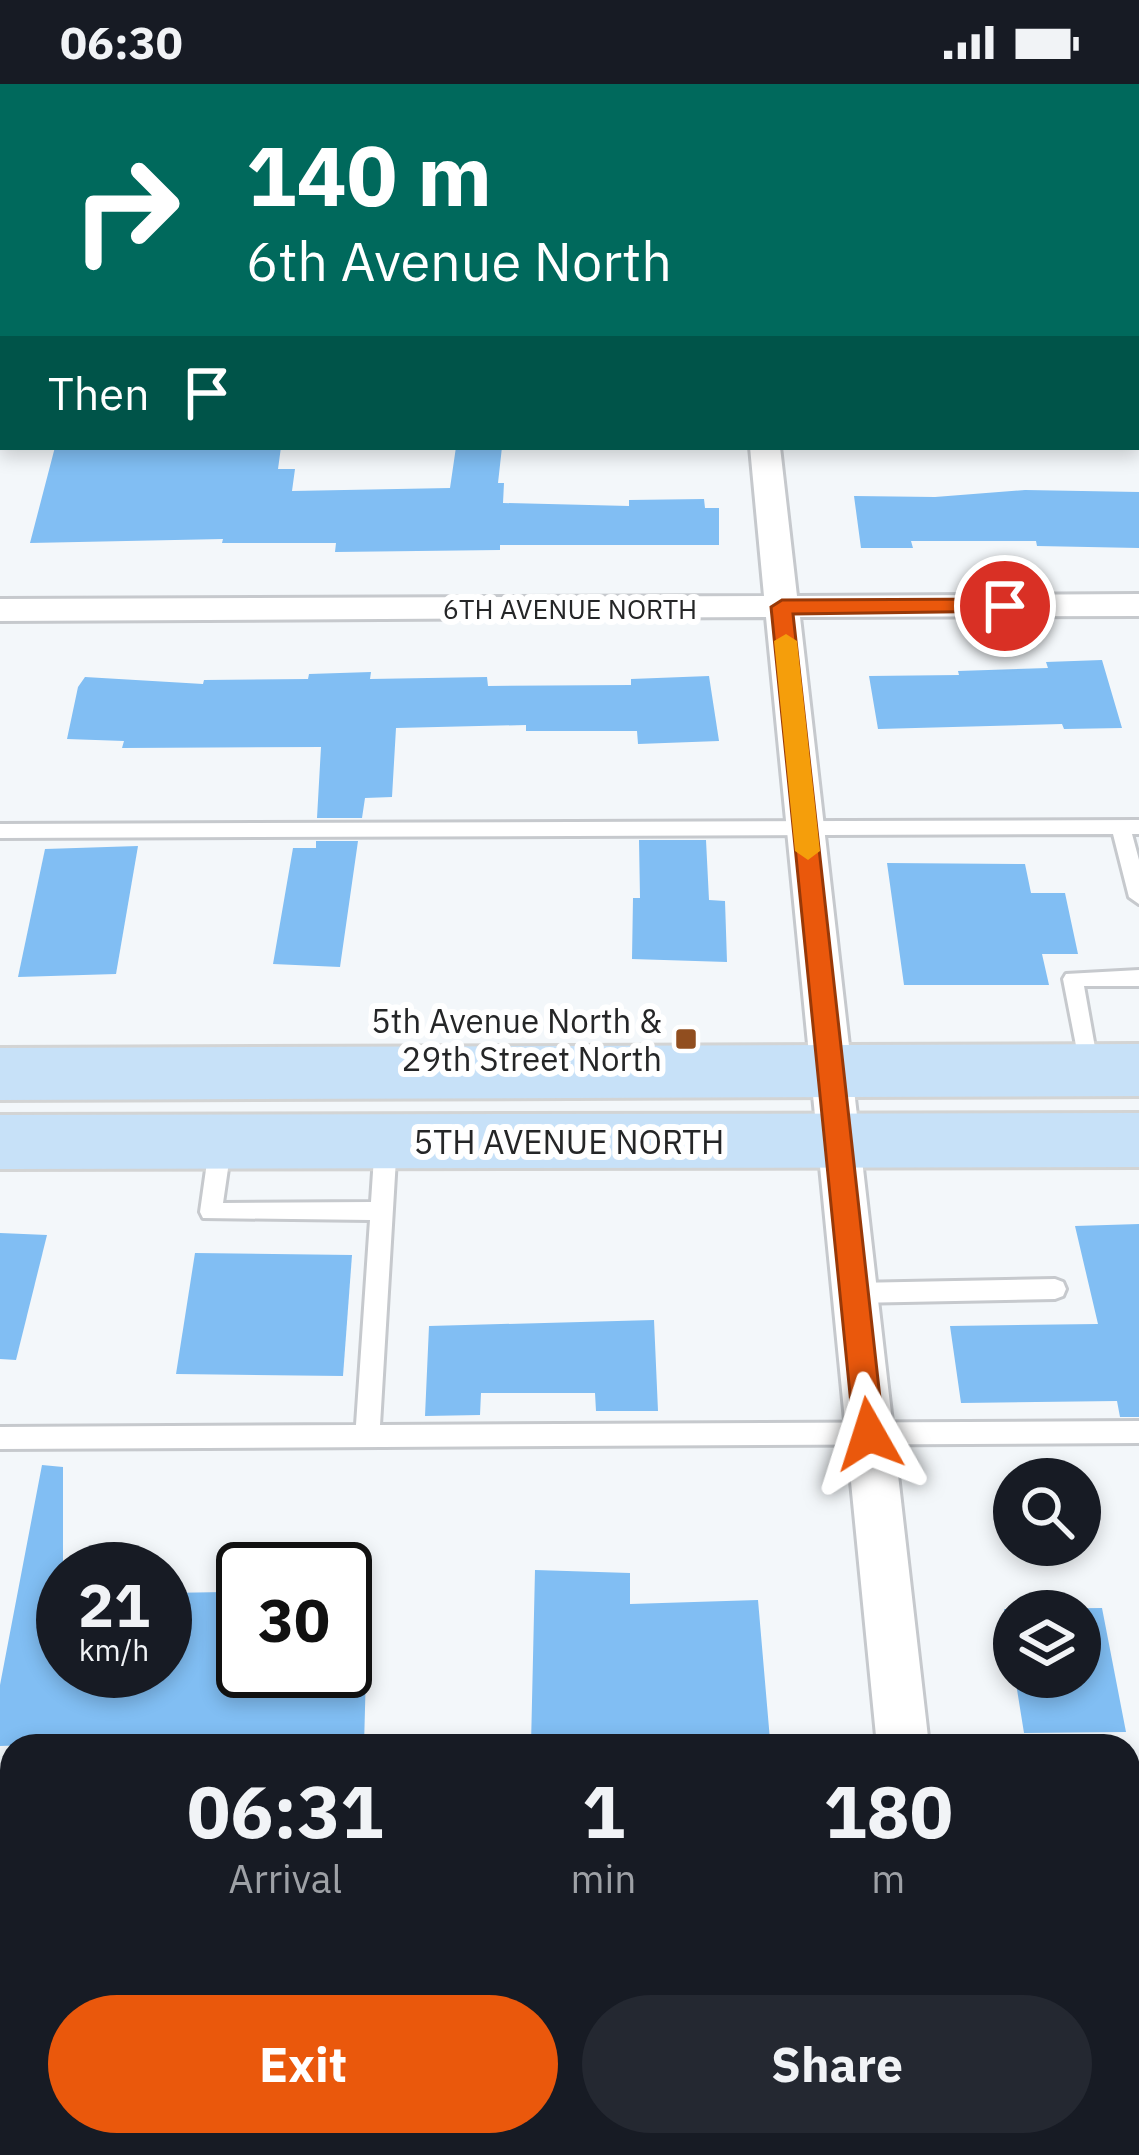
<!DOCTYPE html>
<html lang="en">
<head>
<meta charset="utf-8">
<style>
	body { margin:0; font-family:"IBM Plex Sans",sans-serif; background:#242831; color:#f1f3f6; height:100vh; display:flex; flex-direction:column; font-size:45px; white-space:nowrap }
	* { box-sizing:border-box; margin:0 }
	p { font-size:39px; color:#9ea1a6 }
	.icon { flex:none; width:66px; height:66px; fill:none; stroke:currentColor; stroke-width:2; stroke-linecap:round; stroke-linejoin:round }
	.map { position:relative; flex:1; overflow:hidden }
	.drawer { position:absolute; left:0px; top:1650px; width:1140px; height:423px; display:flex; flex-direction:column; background:#171b24; border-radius:36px 36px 0 0; box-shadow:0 6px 18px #0003 }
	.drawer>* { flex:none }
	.top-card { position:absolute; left:0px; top:0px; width:1140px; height:366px; box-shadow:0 6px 18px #0003; background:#00695c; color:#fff; overflow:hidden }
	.tools { position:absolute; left:993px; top:1374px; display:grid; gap:24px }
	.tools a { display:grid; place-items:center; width:108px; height:108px; border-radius:50%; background:#171b24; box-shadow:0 6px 18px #0003; font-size:60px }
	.speed { position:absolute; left:36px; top:1458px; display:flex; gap:24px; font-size:60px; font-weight:700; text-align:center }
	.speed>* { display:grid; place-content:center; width:156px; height:156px; border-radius:50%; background:#171b24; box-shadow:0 6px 18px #0003; line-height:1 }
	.speed small { font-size:30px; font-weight:400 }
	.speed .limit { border:6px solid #111; border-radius:18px; background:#fff; color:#111 }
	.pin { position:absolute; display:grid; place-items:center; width:102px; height:102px; color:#fff; margin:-51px; border:6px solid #fff; border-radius:50%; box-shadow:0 3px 12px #0007 }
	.me { position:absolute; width:132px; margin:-66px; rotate:354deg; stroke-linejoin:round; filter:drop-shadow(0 0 9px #0008) }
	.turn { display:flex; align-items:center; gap:42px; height:252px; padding:0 48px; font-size:54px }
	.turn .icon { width:156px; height:156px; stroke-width:2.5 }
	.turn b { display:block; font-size:84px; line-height:102px }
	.then { display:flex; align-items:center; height:114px; padding:0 48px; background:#0003; gap:24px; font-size:45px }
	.eta { display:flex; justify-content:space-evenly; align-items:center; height:204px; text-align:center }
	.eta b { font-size:72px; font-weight:700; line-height:84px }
	.action { display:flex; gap:24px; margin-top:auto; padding:24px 48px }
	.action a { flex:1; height:138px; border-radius:72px; background:#ea580c; color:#fff; font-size:48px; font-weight:700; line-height:138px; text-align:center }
	.action a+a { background:#242831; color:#f1f3f6 }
	.status { display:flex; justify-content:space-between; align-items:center; height:84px; padding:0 60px; background:#171b24; direction:ltr }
	.status svg { height:33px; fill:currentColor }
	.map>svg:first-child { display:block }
	.building { fill:#81bef3 }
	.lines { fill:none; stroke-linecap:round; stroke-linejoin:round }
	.lane-casing { stroke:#c6c9cd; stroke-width:6 }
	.street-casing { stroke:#c6c9cd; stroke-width:6 }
	.primary-casing { stroke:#d3d4d4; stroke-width:6 }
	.lane { fill:#fff; fill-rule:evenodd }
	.street { fill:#fff; fill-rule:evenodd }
	.primary { fill:#c7e1f8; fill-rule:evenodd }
	.route { fill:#ea580c; stroke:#983908; stroke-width:3 }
	.slow { fill:#f59e0b }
	.poi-dot { fill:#914e1f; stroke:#fff; stroke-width:4.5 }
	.labels { text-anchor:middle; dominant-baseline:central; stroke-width:12; stroke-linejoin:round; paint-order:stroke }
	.far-street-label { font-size:27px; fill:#252627; stroke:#fff }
	.poi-label { font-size:33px; fill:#252627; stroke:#fff; text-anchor:end }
	.street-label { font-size:33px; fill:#252627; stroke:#fff }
</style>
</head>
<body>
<div class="status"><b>06:30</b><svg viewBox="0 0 49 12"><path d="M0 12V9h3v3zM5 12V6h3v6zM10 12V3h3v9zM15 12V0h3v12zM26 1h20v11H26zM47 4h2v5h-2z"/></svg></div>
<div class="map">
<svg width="1139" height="2071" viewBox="0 0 1139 2071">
	<rect width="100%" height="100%" fill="#f3f7fa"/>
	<!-- building -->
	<g class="building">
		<path d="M55 363H281L278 385H295L292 407 450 404 456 363H502L498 399H504L503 419 629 422V416L704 415 705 424H719V461H500V466L335 468 336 459H222L223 455 30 459Z"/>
		<path d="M1025 406 1139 408V464L1037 462 1036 457H911L913 464H861L854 412 935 413Z"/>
		<path d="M1102 576 1122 644 1064 645 1062 640 878 645 869 592 959 591 958 587 1048 584 1046 578Z"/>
		<path d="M371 588 370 595 487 593 488 602 631 601V595L709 592 719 657 638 660 637 647H526V641L396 644 392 713 365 714 362 734H317L321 663 122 664 124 657 67 655 78 603 85 593 203 600 204 596 308 595 309 590Z"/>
		<path d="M639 756H706L709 816 725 817 727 878 632 875 633 814H640Z"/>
		<path d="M316 757H358L340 883 273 880 293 764H316Z"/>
		<path d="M138 762 116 890 18 893 45 765Z"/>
		<path d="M887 779 1025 780 1031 809H1065L1078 870H1042L1049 901H904Z"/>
		<path d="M1139 1140V1333H1120L1117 1317 961 1319 950 1242 1098 1240 1075 1142Z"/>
		<path d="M0 1149 47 1151 16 1276 0 1275Z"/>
		<path d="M195 1169 352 1171 343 1292 176 1290Z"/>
		<path d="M654 1236 658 1327H596L595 1309H481L480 1331 425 1332 429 1242Z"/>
		<path d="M42 1381 63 1383V1587H165V1509L227 1508 219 1587H366L364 1662H255L256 1653 0 1662V1601Z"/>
		<path d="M535 1486 630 1489V1520L758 1516 770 1656 531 1661Z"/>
		<path d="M1102 1524 1126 1648 1024 1649 1015 1593H1080V1527H1014V1585L1004 1525Z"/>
	</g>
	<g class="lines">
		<defs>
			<g id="lane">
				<path d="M1123 0H1135L1137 3H1125Z"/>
				<path d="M1137 13 1139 14V26L1137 25Z"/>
				<rect x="0" y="32" width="3" height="8"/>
				<rect x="1137" y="334" width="2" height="10"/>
				<rect x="0" y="338" width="3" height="10"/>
				<path d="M1139 736V750H1132L1139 776V820L1129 813 1113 750 0 754V740Z"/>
				<path d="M1139 886V902H1084L1099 986 1096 992H1082L1063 895 1066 890Z"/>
				<path d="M221 1048 228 1051 232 1057 223 1119 371 1118 375 1058 379 1052H393L397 1058 380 1341 1139 1337V1359L0 1365V1343L356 1341 370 1136 203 1134 200 1128 210 1057 214 1051Z"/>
				<path d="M1055 1195 1063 1198 1066 1205 1063 1212 1055 1215 854 1219 846 1216 843 1209 846 1202 854 1199Z"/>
			</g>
			<g id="street">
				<path d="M714 0H738L739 3H715Z"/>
				<rect x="1137" y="148" width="2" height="16"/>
				<rect x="0" y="152" width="3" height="16"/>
				<rect x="1137" y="180" width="2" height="16"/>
				<rect x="0" y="185" width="3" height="16"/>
				<path d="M3 247V272L0 273V248Z"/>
				<path d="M750 363H780L797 512 1139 510V532L800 533 929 1662H877L766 533 0 537V515L764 512Z"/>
				<rect x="1128" y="1791" width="11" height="54"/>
				<rect x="0" y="1797" width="12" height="56"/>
				<path d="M916 2061H974L976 2071H916Z"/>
			</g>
			<g id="primary">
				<path d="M1139 960V1012L0 1016V964Z"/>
				<path d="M1139 1029V1083L0 1085V1031Z"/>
			</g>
		</defs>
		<!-- lane casing -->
		<use href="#lane" class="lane-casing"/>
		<!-- street casing -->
		<use href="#street" class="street-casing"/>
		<!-- primary casing -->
		<use href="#primary" class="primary-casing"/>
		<!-- lane -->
		<use href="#lane" class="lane"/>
		<!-- street -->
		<use href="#street" class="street"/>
		<!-- primary -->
		<use href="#primary" class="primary"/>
	</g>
	<!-- route -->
	<path class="route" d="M1005 515 1013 517V527L793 530 884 1350 880 1360 869 1364 858 1360 854 1350 771 523 782 516Z"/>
	<!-- slow -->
	<path class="slow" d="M786 550 797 557 820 767 808 776 795 767 774 557Z"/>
	<!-- markers -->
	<rect class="poi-dot" x="674" y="943" width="24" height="24" rx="6"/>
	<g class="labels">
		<!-- far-street labels -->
		<g class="far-street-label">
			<text x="570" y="524">6TH AVENUE NORTH</text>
		</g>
		<!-- poi labels -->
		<g class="poi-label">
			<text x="662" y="936">5th Avenue North &amp;<tspan x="662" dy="38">29th Street North</tspan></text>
		</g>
		<!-- street labels -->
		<g class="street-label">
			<text x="569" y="1057">5TH AVENUE NORTH</text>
		</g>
	</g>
</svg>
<div class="tools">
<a><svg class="icon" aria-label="search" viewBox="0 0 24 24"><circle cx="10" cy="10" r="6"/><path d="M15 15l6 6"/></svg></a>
<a><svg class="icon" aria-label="layers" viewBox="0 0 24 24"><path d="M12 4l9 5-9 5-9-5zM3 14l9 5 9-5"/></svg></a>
</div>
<div class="speed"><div>21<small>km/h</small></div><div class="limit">30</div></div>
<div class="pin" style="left:1005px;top:522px;background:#d93025"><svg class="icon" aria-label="arrive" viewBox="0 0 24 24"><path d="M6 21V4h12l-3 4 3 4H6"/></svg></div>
<svg class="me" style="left:869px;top:1350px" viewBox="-20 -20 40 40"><path d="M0-17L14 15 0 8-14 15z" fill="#ea580c" stroke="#fff" stroke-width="4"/></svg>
<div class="top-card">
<div class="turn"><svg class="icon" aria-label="right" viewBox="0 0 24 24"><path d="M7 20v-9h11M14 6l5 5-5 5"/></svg><div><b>140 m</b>6th Avenue North</div></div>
<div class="then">Then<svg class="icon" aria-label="arrive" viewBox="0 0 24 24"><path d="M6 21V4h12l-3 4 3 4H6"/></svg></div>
</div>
<section class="drawer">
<div class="eta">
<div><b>06:31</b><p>Arrival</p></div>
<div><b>1</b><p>min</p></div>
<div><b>180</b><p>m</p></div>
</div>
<div class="action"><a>Exit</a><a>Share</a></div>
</section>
</div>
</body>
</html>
